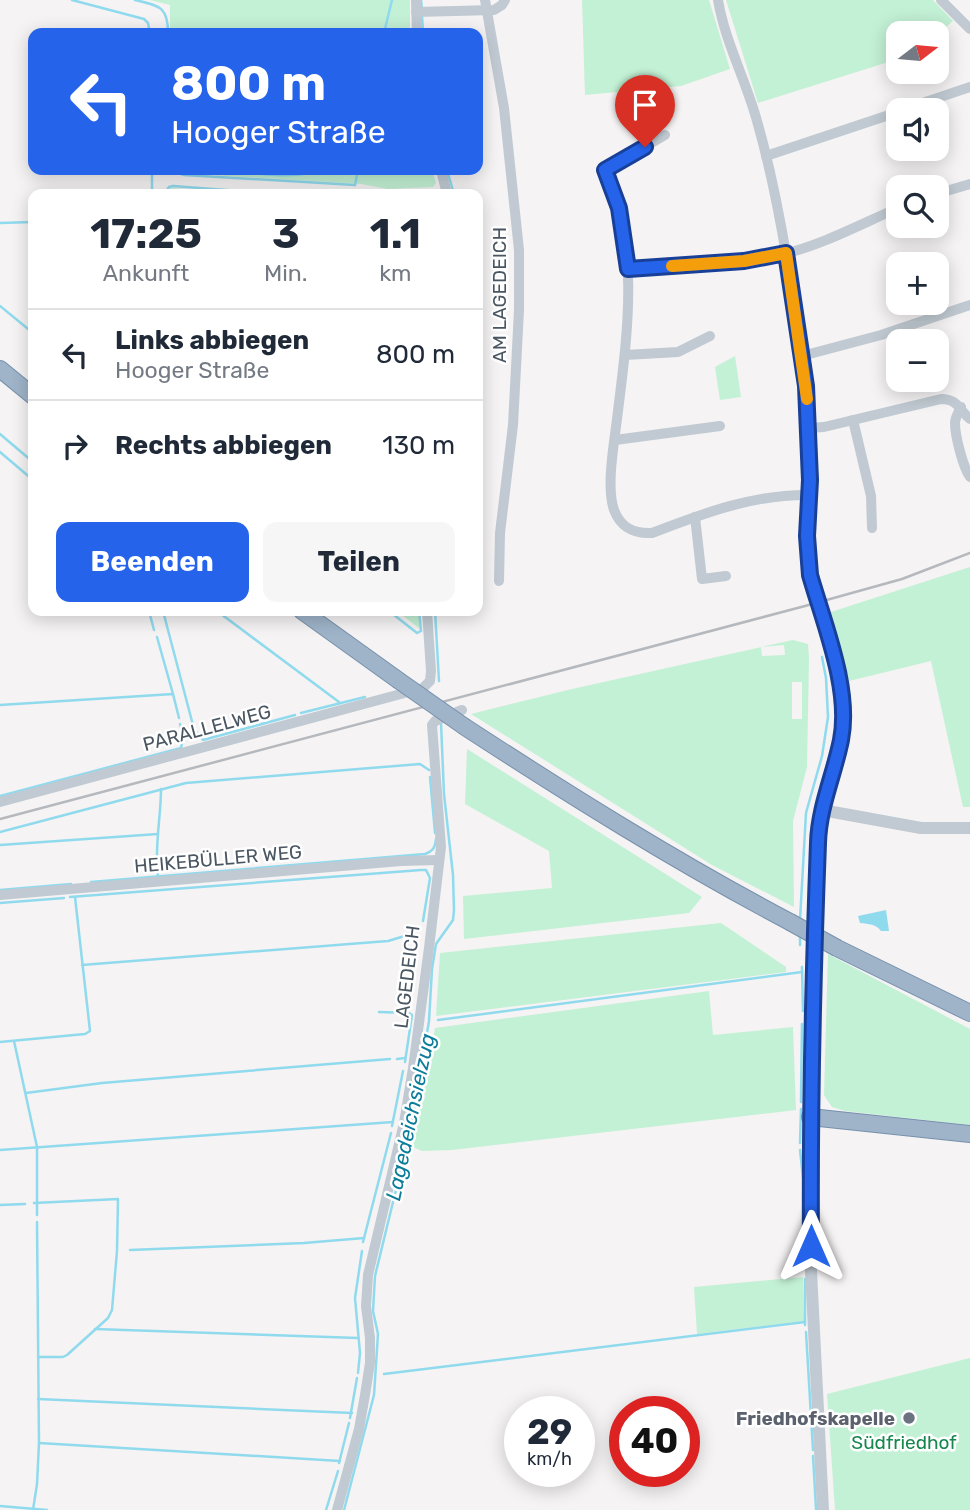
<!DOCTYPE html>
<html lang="de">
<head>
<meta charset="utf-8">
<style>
	body { margin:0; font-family:Rubik,sans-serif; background:#f6f6f7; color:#1f2937; height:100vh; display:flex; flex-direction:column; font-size:26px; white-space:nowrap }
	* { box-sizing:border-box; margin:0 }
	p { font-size:23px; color:#747a83 }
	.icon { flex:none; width:38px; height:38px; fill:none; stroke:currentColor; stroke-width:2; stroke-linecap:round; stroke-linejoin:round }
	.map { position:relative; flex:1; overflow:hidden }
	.details { position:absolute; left:28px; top:189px; width:455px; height:427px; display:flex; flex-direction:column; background:#fff; border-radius:14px; box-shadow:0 4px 18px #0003 }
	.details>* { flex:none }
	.top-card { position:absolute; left:28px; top:28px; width:455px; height:147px; border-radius:14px; box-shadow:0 4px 18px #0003; background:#2563eb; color:#fff; overflow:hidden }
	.needle { width:46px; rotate:74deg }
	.buttons { position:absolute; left:886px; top:21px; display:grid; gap:14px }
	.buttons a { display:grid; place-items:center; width:63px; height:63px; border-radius:14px; background:#fff; box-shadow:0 4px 18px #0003; font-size:35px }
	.speed { position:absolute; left:504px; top:1396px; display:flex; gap:14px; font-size:35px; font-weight:700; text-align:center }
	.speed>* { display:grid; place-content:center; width:91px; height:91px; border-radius:50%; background:#fff; box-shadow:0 4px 18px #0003; line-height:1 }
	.speed small { font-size:18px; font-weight:400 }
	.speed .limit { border:10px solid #d22; background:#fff; color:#111 }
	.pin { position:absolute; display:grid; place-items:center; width:60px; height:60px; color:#fff; margin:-72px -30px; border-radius:50% 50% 50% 0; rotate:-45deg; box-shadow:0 0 7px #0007 }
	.pin .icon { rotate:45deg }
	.me { position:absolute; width:77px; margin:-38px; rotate:0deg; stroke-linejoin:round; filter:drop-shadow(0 0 5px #0008) }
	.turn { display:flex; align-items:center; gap:24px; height:147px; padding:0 28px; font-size:32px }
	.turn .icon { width:91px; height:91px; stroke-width:2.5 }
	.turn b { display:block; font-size:49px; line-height:60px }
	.eta { display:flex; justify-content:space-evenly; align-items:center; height:119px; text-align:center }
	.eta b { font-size:42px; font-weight:700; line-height:49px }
	.cta { display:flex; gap:14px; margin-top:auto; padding:14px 28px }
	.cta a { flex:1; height:80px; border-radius:14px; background:#2563eb; color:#fff; font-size:28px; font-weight:700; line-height:80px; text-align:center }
	.cta a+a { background:#f6f6f7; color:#1f2937 }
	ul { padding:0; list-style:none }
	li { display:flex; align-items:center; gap:21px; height:91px; padding:0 28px; border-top:2px solid #e0e1e3 }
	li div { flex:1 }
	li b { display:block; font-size:26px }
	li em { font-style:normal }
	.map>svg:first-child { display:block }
	.green { fill:#c3f1d5; fill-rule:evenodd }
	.water { fill:#90daee }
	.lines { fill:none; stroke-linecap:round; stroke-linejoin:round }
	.stream { stroke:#90daee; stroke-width:2.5 }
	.trunk-casing { stroke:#7690ad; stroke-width:18 }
	.minor { stroke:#c1cad2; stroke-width:10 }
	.tertiary { stroke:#c1cad2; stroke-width:12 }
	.trunk { stroke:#9fb4c9; stroke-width:16 }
	.rail { stroke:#b5b8bd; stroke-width:2.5 }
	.trunk-bridge-casing { stroke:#7690ad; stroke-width:18; stroke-linecap:butt }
	.minor-bridge { stroke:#c1cad2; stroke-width:10 }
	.trunk-bridge { stroke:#9fb4c9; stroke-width:16 }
	.route-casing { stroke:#184099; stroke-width:18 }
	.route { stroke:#2563eb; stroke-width:12 }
	.slow { stroke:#f59e0b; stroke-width:12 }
	.worship-dot { fill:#6b7280; stroke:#fff; stroke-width:2.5 }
	.labels { text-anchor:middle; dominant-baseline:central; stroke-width:5; stroke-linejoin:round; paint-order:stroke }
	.street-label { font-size:19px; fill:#4a5661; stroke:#fff }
	.worship-label { font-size:19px; font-weight:bold; fill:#5b616d; stroke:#fff; text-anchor:end }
	.park-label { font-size:19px; fill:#17864f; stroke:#fff }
	.water-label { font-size:21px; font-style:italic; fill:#0c7c9b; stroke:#fff }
</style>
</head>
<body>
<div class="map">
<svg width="970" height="1510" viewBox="0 0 970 1510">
	<rect width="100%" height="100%" fill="#f5f3f3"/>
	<!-- green -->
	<g class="green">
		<path d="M150 0H410V33H170V5Z"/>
		<path d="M582 0H709L730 69 681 86 585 95Z"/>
		<path d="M726 0H933L953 21 936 36V33H898V59L758 103Z"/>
		<path d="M176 170H233L246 174 329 170H432L436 183 433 187 388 189 361 184 179 173Z"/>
		<path d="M171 188 256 194H167Z"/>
		<path d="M735 356 741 397 720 400 715 367Z"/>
		<path d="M970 567V807H963L931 661 849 681 831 612Z"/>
		<path d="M397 611H418L420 629Z"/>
		<path d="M793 640 808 644 809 658 807 767 793 821 794 907 712 865 471 714 572 689ZM784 645 785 655 762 656 761 647ZM792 682H802V719H792Z"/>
		<path d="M467 749 702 897 689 913 464 939 463 896 552 888 549 851 465 804Z"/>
		<path d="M721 923 786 967V972L436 1016 440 953Z"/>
		<path d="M828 954 970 1029V1125L845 1111 832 1107 824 1095Z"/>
		<path d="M709 991 713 1035 793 1027 796 1110 452 1150 422 1151 413 1147 435 1028Z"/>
		<path d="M803 1277 804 1321 697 1334 694 1287Z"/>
		<path d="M970 1358V1510H835L827 1394Z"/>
	</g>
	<!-- water -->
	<g class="water">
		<path d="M233 170H329C305 179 257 178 233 170Z"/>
		<path d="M886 910 889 931H881C876 924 869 924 860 923L858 916Z"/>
	</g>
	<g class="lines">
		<!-- stream -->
		<g class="stream">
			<path d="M72 0 144 19 148 23 150 33"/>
			<path d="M135 0C159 6 168 6 168 33"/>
			<path d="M421 0 422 9"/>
			<path d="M422 16 423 33"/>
			<path d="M384 33 392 0"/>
			<path d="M152 170V194"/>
			<path d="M171 170 184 175 355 185"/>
			<path d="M447 170 454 194"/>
			<path d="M355 185 358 170"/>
			<path d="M165 193 169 187 173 186 279 194"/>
			<path d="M0 223 33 222"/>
			<path d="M0 306 33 333"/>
			<path d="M0 434 33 462"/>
			<path d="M0 452 33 480"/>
			<path d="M149 611 154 630"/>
			<path d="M163 611 194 729 203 740 295 715"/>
			<path d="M217 611 339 702"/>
			<path d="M389 611 417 633 421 631 419 611"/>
			<path d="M435 611 439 681"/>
			<path d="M157 637 173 694"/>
			<path d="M0 705 173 694 179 718"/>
			<path d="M301 713 365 697"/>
			<path d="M430 777 435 833"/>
			<path d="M0 796 181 748 183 737 180 724"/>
			<path d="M0 832 186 783 420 764 429 770"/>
			<path d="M0 845 158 834"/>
			<path d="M158 876C154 847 161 818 161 789"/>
			<path d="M91 882 425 854C433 851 435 848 436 839"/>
			<path d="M0 890 71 884"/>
			<path d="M70 897 421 870H426L430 878 423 921"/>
			<path d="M0 903 64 898"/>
			<path d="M800 920 806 813 822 756 828 717 826 678 822 657"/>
			<path d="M800 945V934"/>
			<path d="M82 965 388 941 408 935 418 928"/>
			<path d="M802 967 803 1011"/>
			<path d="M379 1012 409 1013 412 1015 405 1062"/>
			<path d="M438 1020 802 972"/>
			<path d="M14 1041 37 1147V1215"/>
			<path d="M0 1042 85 1034 90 1031 75 897"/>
			<path d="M397 1059 405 1058"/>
			<path d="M26 1093 102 1083 390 1059"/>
			<path d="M801 1102 802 1024"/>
			<path d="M392 1126 403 1071"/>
			<path d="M800 1143 801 1109"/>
			<path d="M0 1150 393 1122"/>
			<path d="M800 1150 804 1187V1266"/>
			<path d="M34 1203 118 1199 117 1251 112 1310 108 1318 67 1355 63 1357H38"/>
			<path d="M0 1205 25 1204"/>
			<path d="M363 1242 391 1133"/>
			<path d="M130 1250 304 1243 364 1238"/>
			<path d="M805 1279V1325"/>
			<path d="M95 1329 358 1338"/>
			<path d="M806 1332 813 1450"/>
			<path d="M358 1373 360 1353 355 1298 362 1251"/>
			<path d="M384 1374 805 1322"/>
			<path d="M38 1399 352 1413"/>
			<path d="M350 1418 357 1378"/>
			<path d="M39 1443 340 1461"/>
			<path d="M813 1456 816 1509"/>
			<path d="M339 1463 349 1423"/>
			<path d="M0 1506 47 1510"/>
			<path d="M33 1510 37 1484 39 1443 37 1222"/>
			<path d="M326 1510 338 1471"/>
			<path d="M344 1510 374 1395 378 1334 373 1311 375 1276 412 1124 429 1021 432 969 436 944 453 920 454 910 453 875 444 794 441 723"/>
		</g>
		<defs>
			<g id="trunk">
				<path d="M0 369 33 396"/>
				<path d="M302 611 398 680"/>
				<path d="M465 727C571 796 678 863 790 922"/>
				<path d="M837 948 970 1013"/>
				<path d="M810 1117 970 1134"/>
			</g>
		</defs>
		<!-- trunk casing -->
		<use href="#trunk" class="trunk-casing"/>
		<!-- minor -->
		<g class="minor">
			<path d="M416 0 417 33"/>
			<path d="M485 0 504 108 519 250V310L513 425 500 533 499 581"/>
			<path d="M718 0C725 42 746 80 757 121 779 198 790 278 802 357 808 399 811 442 810 484 810 515 806 544 810 575"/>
			<path d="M941 0 970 29"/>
			<path d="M416 12 494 10 502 5 505 0"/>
			<path d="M902 110 970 87"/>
			<path d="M665 135 605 170C641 248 627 337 617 419 614 444 606 487 614 510 621 528 634 534 652 533 704 513 754 494 810 495"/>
			<path d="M766 156 898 112"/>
			<path d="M441 170 447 194"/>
			<path d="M936 194 970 184"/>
			<path d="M628 269C680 266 733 265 783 254 822 245 861 224 898 208"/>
			<path d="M625 355 678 352 710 336"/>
			<path d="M802 356 881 335 970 305"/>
			<path d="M961 407C959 412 955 417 955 423 955 436 963 467 970 477"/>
			<path d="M853 420 871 496 872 528"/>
			<path d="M808 428 824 427 941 399C958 399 958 409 970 419"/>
			<path d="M615 440 720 426"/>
			<path d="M695 517 702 579 726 576"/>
			<path d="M0 802 423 688 430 681 431 671 427 611"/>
			<path d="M822 810C826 787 836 765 841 741 849 701 834 660 823 621"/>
			<path d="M0 895 401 861 439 860"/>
			<path d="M337 1510 359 1429 365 1395 370 1363V1338L366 1306 368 1275 404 1123 413 1068 429 948 441 847 432 725 435 721 462 710"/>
		</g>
		<!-- tertiary -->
		<path class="tertiary" d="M823 1510 811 1271 810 1117 818 837 822 810 921 828H970"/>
		<!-- trunk -->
		<use href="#trunk" class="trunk"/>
		<!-- rail -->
		<path class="rail" d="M0 819 805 606 902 579 970 553"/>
		<defs>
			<g id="trunk-bridge">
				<path d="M398 680 465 727"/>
				<path d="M790 922 837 948"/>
			</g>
		</defs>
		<!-- trunk-bridge casing -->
		<use href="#trunk-bridge" class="trunk-bridge-casing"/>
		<!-- minor-bridge -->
		<path class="minor-bridge" d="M810 575 823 621"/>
		<!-- trunk-bridge -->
		<use href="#trunk-bridge" class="trunk-bridge"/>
	</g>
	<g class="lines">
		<defs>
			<path id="route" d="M645 147 605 170 619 208 628 269 744 261 786 253 806 386 810 480 807 536 810 575C824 624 851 689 841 740 834 775 819 807 818 843 813 977 810 1111 811 1246"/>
		</defs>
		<!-- route casing -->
		<use href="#route" class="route-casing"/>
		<!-- route -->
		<use href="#route" class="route"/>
		<!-- slow -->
		<path class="slow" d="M672 266 744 261 786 253 807 399"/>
	</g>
	<!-- markers -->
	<circle class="worship-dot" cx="909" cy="1418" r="7"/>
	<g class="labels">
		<!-- street labels -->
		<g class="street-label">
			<text transform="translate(499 295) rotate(-90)">AM LAGEDEICH</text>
			<text transform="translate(207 728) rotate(-15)">PARALLELWEG</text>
			<text transform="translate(218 859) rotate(-5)">HEIKEBÜLLER WEG</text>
			<text transform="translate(407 977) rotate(-83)">LAGEDEICH</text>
		</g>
		<!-- worship labels -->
		<g class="worship-label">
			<text x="895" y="1418">Friedhofskapelle</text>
		</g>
		<!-- park labels -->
		<g class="park-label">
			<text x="904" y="1442">Südfriedhof</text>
		</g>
		<!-- water labels -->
		<g class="water-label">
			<text transform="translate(410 1117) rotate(-78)">Lagedeichsielzug</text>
		</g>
	</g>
</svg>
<div class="buttons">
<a><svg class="needle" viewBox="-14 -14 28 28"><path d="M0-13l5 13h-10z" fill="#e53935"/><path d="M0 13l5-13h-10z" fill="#747a83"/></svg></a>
<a><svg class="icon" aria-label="sound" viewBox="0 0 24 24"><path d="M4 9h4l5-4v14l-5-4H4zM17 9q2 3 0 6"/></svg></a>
<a><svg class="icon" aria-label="search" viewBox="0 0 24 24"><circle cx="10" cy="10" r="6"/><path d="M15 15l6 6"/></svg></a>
<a>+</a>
<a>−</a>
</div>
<div class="speed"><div>29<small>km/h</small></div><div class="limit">40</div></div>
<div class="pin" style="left:645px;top:147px;background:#d93025"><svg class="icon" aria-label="arrive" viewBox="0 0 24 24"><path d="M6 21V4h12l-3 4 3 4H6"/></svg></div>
<svg class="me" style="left:811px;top:1246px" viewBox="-20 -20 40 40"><path d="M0-17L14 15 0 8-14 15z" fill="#2563eb" stroke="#fff" stroke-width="4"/></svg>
<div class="top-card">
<div class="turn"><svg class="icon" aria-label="left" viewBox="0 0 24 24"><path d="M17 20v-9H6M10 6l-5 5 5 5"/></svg><div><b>800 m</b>Hooger Straße</div></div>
</div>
<section class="details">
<div class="eta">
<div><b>17:25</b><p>Ankunft</p></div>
<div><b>3</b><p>Min.</p></div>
<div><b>1.1</b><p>km</p></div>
</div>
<ul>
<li><svg class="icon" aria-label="left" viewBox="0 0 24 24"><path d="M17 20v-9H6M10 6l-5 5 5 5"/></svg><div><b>Links abbiegen</b><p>Hooger Straße</p></div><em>800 m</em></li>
<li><svg class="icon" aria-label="right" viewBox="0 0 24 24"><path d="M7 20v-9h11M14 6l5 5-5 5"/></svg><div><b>Rechts abbiegen</b></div><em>130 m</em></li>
</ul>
<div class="cta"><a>Beenden</a><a>Teilen</a></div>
</section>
</div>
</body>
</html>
